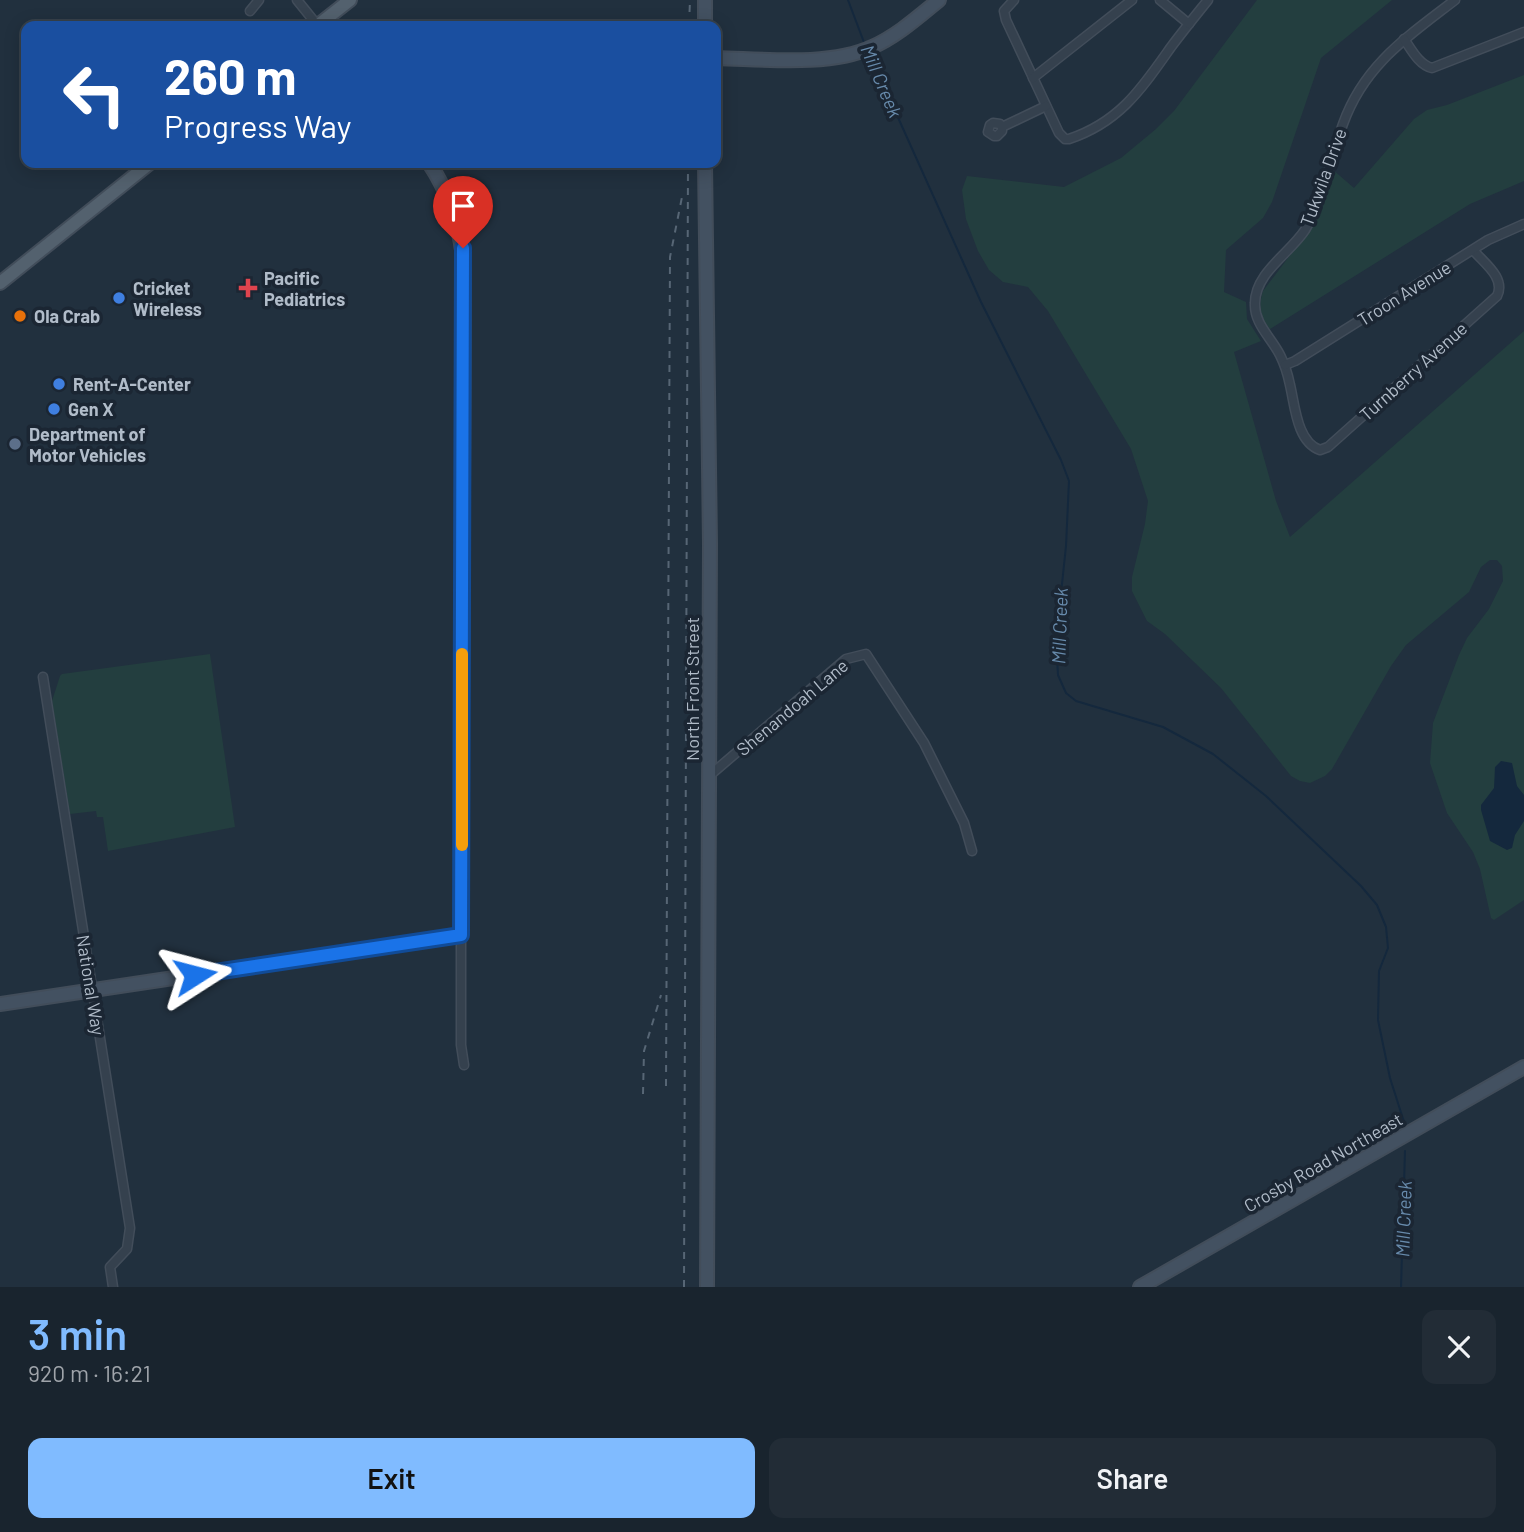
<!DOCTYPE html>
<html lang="en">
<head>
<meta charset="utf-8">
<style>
	body { margin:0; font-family:Barlow,sans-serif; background:#222c36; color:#f1f3f6; height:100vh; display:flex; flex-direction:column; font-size:26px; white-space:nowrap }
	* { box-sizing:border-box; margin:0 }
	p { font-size:23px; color:#9fa4aa }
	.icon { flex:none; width:38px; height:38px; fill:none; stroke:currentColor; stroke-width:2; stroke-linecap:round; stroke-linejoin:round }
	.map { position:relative; height:1287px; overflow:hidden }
	.drawer { display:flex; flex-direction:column; background:#19242e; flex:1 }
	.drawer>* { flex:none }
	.guide { position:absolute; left:21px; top:21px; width:700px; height:147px; border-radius:14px; box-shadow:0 4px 18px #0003,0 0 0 2px #37414a; background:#1a4fa0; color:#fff; overflow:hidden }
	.pin { position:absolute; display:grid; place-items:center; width:60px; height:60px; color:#fff; margin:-72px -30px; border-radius:50% 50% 50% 0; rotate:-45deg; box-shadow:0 0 7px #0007 }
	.pin .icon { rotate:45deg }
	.me { position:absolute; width:77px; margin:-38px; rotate:81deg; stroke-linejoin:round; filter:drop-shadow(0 0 5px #0008) }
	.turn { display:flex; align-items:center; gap:24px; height:147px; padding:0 28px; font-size:32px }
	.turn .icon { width:91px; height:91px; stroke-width:2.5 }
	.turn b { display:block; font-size:49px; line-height:60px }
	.round { display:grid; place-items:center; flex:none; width:74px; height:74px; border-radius:14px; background:#222c36 }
	.headline { display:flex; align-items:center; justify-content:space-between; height:119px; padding:0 28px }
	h1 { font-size:42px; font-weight:600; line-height:52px; color:#80bbff }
	.cta { display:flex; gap:14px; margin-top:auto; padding:14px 28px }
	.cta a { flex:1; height:80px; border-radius:14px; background:#80bbff; color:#111; font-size:28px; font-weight:600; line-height:80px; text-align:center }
	.cta a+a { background:#222c36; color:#f1f3f6 }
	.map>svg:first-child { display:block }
	.green { fill:#233e3f }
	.water { fill:#14283d }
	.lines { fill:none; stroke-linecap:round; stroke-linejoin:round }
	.stream { stroke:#14283d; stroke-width:2 }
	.street-casing { stroke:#424d5a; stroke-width:11 }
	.secondary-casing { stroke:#424d5a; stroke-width:16 }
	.primary-casing { stroke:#424d5a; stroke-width:16 }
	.street { stroke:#35414e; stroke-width:8 }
	.secondary { stroke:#435161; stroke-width:12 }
	.primary { stroke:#53616e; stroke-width:12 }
	.rail { stroke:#576675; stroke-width:2; stroke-dasharray:7 7; stroke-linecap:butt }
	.route-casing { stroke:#114b97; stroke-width:18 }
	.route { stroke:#1a73e8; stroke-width:12 }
	.slow { stroke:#f59e0b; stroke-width:12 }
	.health-dot { fill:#e0444e; stroke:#1b2633; stroke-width:2.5 }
	.shop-dot { fill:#3f7fe0; stroke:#1b2633; stroke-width:2.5 }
	.food-dot { fill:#e8710a; stroke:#1b2633; stroke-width:2.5 }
	.service-dot { fill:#5c6f8a; stroke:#1b2633; stroke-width:2.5 }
	.labels { text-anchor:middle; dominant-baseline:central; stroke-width:7; stroke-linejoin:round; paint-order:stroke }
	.street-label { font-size:18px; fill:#b1bcc9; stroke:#1b2633 }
	.poi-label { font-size:18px; font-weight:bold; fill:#b1bcc9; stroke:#1b2633; text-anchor:start }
	.water-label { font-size:19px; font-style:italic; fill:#678aab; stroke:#1b2633 }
</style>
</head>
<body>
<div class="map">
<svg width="1524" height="1287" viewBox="0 0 1524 1287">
	<rect width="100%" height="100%" fill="#21303e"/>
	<!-- green -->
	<g class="green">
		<path d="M1257 0H1392L1321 58 1272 202 1263 218 1226 250 1224 292 1246 302 1247 319 1261 341 1234 352 1276 501 1290 537 1524 331V900L1494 920 1491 918 1480 869 1473 852 1447 813 1430 763 1433 723 1459 655 1467 638 1489 609 1503 581 1502 566 1497 560H1490L1481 567 1469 592 1406 645 1391 666 1332 769 1325 776 1310 783 1300 781 1291 776 1221 688 1165 634 1147 621 1132 591V577L1145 524 1148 501 1131 449 1048 311 1028 287 1003 282 989 270 978 251 966 219 962 190 967 176 1064 187 1121 158 1156 129 1174 111Z"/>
		<path d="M1524 75V181L1470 204 1270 329C1260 316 1258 307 1263 291L1313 225 1323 203 1332 169 1354 188 1414 119 1427 110 1447 105Z"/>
		<path d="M210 654 235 827 108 851 103 817H97L96 811 70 814 52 701 60 676 62 674Z"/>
	</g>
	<!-- water -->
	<path class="water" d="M1501 761 1512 763 1517 786 1524 795V821L1515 835 1512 848 1507 850 1490 841 1481 810V805L1494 788 1495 767Z"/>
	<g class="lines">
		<!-- stream -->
		<g class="stream">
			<path d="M848 0 865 45"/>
			<path d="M869 53 981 302 1061 460 1069 481 1066 546 1056 641 1058 675 1066 693 1076 701 1163 727 1213 754 1266 796 1361 886 1377 905 1386 927 1388 948 1379 971 1378 1020 1390 1078 1404 1122"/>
			<path d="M1401 1287 1405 1151"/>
		</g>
		<defs>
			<g id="street">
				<path d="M297 0 318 26"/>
				<path d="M1014 0 1004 11 1006 20 1059 133 1065 139H1069C1120 122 1142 88 1171 47 1183 31 1196 15 1208 0"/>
				<path d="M1160 0 1189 24"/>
				<path d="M1455 0C1407 37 1364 65 1343 124 1331 157 1323 201 1305 230 1290 253 1255 273 1255 303 1254 324 1271 337 1280 355 1285 365 1288 375 1290 385 1295 406 1297 442 1320 450L1328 447 1497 296C1506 278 1484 263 1473 250"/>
				<path d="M250 11 259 0"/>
				<path d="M1404 39C1411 49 1419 65 1432 68L1524 32"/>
				<path d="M1033 78 1132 0"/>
				<path d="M1002 127 1000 124 993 123 990 125 988 132 994 136H997L1002 131V127L1046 106"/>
				<path d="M1285 365 1295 361 1488 240 1524 224"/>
				<path d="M43 677 130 1228 127 1249 110 1267 113 1287"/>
				<path d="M709 776 846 659 866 654 924 743 964 823 972 851"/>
				<path d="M461 935V1045L464 1065"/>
			</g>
			<g id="secondary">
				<path d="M705 26V0"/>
				<path d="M716 58C762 59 830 67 872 47 897 36 918 17 939 0"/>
				<path d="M705 163 710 544 707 1287"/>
				<path d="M0 1004 461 935 464 271C462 231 451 196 429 163"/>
				<path d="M1140 1287 1524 1067"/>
			</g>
			<g id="primary">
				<path d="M317 26 350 0"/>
				<path d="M0 283 150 163"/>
			</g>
		</defs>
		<!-- street casing -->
		<use href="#street" class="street-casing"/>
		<!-- secondary casing -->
		<use href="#secondary" class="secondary-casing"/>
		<!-- primary casing -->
		<use href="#primary" class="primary-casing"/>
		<!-- street -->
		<use href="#street" class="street"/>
		<!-- secondary -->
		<use href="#secondary" class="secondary"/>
		<!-- primary -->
		<use href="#primary" class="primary"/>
		<!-- rail -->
		<g class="rail">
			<path d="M689 26 690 0"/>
			<path d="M666 1086 670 257 682 197"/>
			<path d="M643 1094 644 1051 661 995"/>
			<path d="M684 1287 688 163"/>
		</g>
	</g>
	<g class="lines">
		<defs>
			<path id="route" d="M195 975 461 935 463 248"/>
		</defs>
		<!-- route casing -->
		<use href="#route" class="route-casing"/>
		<!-- route -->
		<use href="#route" class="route"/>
		<!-- slow -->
		<path class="slow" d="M462 845V654"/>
	</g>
	<!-- markers -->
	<path class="health-dot" d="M244.5 277.5h7v7h7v7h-7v7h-7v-7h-7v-7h7z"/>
	<g class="shop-dot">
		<circle cx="119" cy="298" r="7"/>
		<circle cx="59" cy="384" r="7"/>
		<circle cx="54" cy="409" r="7"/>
	</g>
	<circle class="food-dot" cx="20" cy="316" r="7"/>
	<circle class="service-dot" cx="15" cy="444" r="7"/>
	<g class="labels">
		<!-- street labels -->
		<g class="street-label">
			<text transform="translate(1323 177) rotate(-70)">Tukwila Drive</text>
			<text transform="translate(1404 293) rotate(-32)">Troon Avenue</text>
			<text transform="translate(1413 371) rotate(-42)">Turnberry Avenue</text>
			<text transform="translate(692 689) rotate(-90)">North Front Street</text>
			<text transform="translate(792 707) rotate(-40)">Shenandoah Lane</text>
			<text transform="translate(91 985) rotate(81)">National Way</text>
			<text transform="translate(1323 1162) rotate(-30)">Crosby Road Northeast</text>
		</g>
		<!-- poi labels -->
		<g class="poi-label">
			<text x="264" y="278">Pacific<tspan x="264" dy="21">Pediatrics</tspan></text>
			<text x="133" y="288">Cricket<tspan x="133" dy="21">Wireless</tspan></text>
			<text x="34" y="316">Ola Crab</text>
			<text x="73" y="384">Rent-A-Center</text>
			<text x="68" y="409">Gen X</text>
			<text x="29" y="434">Department of<tspan x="29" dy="21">Motor Vehicles</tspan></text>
		</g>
		<!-- water labels -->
		<g class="water-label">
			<text transform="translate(882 81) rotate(67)">Mill Creek</text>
			<text transform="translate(1059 626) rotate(-88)">Mill Creek</text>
			<text transform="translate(1403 1219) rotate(-88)">Mill Creek</text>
		</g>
	</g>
</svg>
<div class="pin" style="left:463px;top:248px;background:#d93025"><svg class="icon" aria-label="arrive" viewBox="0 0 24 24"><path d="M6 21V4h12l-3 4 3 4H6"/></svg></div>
<svg class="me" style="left:195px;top:975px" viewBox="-20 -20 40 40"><path d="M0-17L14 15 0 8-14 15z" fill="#1a73e8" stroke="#fff" stroke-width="4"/></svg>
<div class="guide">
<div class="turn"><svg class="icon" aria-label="left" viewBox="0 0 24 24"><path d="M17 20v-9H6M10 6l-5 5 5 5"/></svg><div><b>260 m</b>Progress Way</div></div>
</div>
</div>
<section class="drawer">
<div class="headline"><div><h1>3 min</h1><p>920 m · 16:21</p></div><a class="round"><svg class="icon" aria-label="close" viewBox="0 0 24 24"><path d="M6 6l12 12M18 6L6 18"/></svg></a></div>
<div class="cta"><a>Exit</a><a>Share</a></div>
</section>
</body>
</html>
